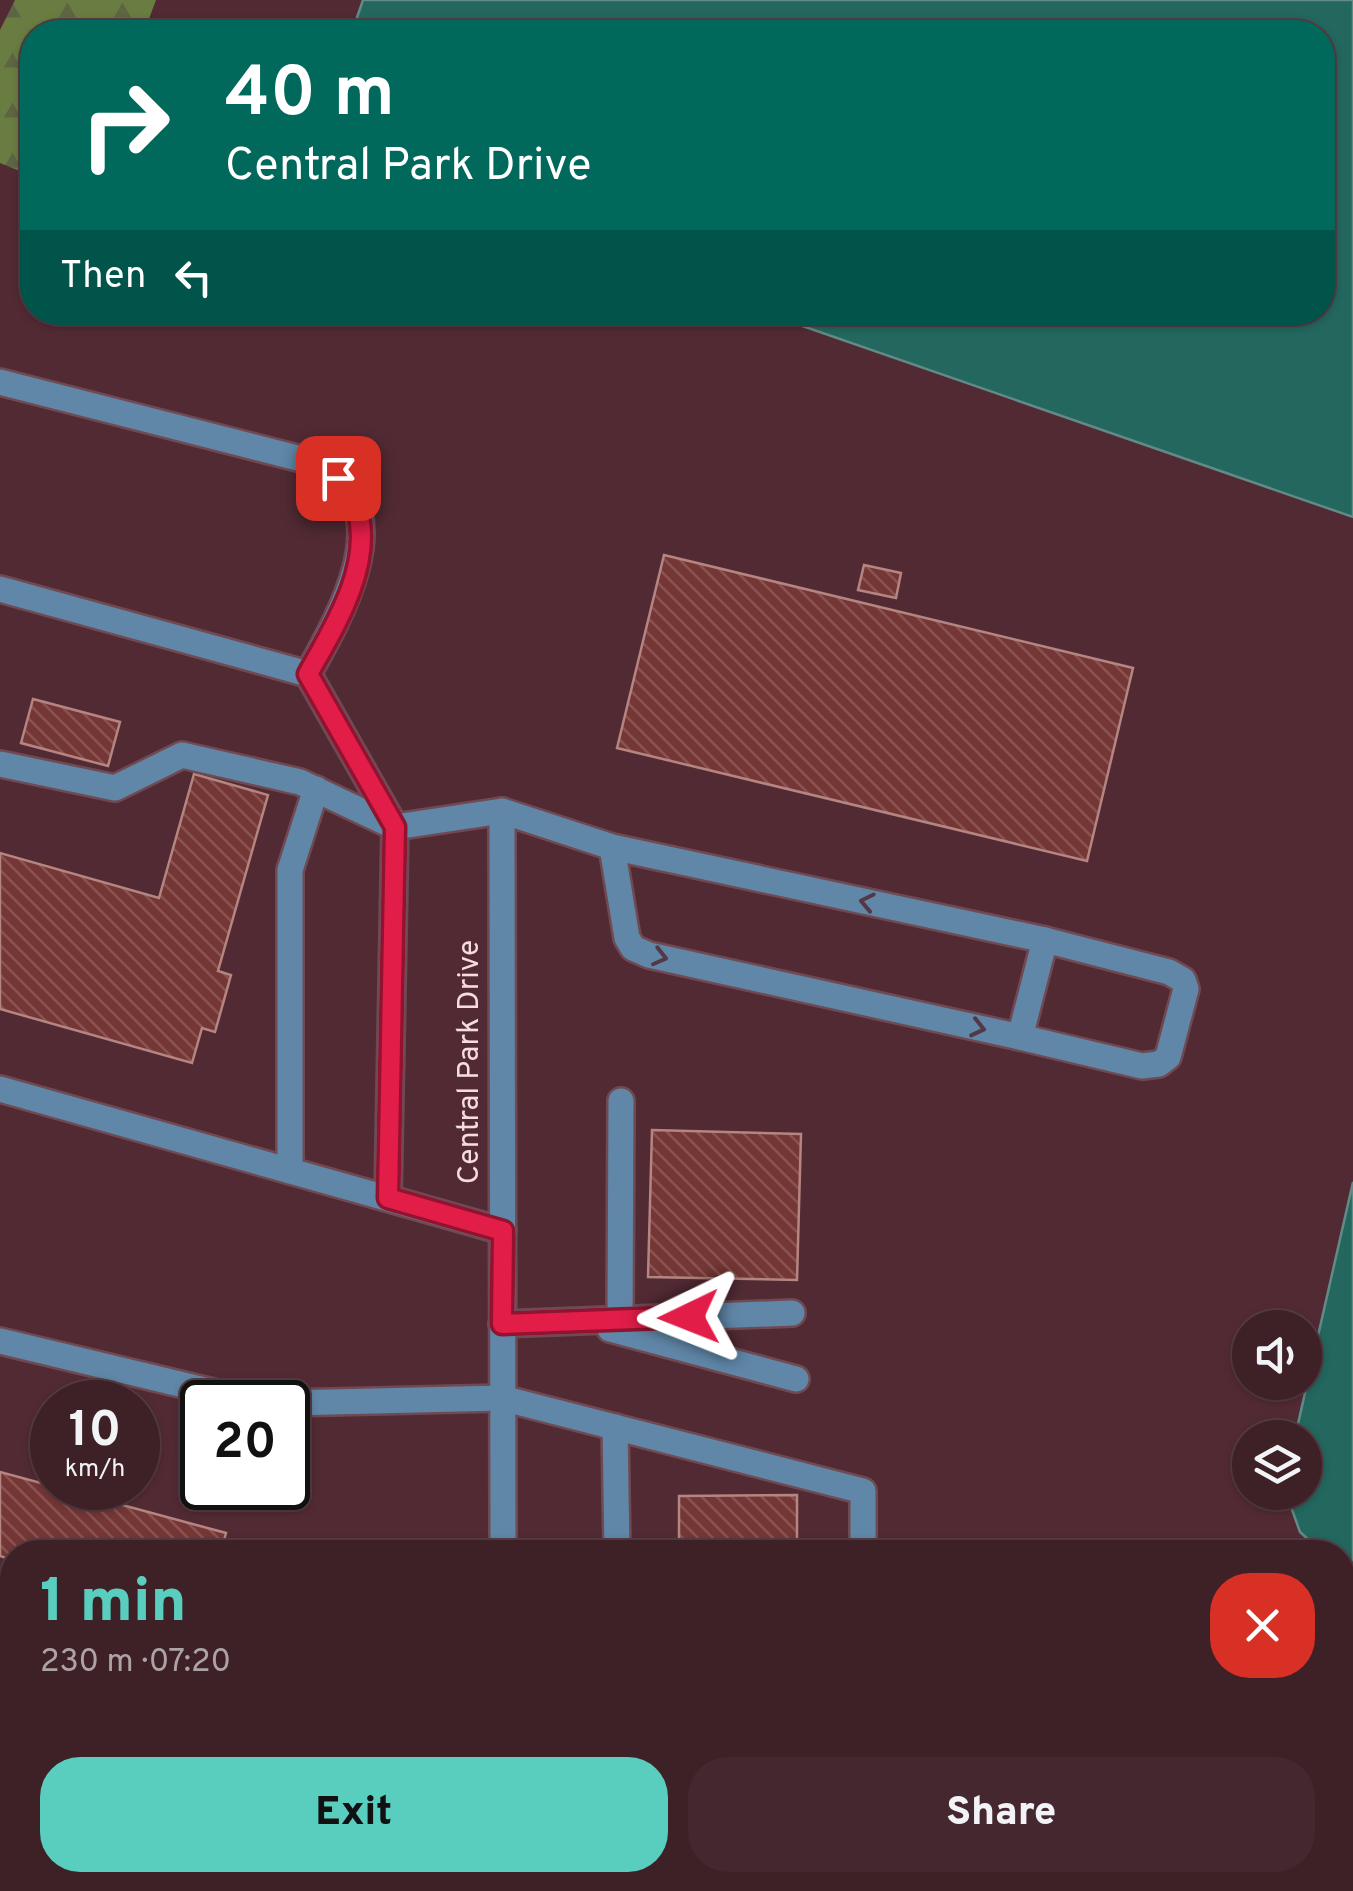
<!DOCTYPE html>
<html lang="en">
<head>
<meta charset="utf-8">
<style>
	body { margin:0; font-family:Overpass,sans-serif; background:#45282f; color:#f1f3f6; height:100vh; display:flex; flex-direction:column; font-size:38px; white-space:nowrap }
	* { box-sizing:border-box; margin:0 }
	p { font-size:32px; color:#ada3a7 }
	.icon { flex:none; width:55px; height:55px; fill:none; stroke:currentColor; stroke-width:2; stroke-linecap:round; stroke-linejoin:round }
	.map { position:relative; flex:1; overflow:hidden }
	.drawer { position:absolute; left:0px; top:1540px; width:1355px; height:352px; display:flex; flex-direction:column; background:#3e2027; border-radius:40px 40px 0 0; box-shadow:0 2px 8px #0004,0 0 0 2px #573e44 }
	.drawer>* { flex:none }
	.banner { position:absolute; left:20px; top:20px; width:1315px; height:305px; border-radius:40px; box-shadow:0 2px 8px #0004,0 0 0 2px #573e44; background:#00695c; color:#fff; overflow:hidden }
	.controls { position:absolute; left:1232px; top:1310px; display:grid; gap:20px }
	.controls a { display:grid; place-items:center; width:90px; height:90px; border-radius:50%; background:#3e2027; box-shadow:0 2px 8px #0004,0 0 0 2px #573e44; font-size:50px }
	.speed { position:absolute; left:30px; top:1380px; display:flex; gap:20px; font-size:50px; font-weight:700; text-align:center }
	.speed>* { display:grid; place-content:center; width:130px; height:130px; border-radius:50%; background:#3e2027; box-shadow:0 2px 8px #0004,0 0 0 2px #573e44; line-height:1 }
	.speed small { font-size:25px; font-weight:400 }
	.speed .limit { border:5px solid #111; border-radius:15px; background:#fff; color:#111 }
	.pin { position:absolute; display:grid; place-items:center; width:85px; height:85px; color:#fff; margin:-42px; border-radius:20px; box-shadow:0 5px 15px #0006 }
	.me { position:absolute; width:110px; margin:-55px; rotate:268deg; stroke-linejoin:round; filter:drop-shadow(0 0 8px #0008) }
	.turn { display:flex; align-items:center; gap:35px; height:210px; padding:0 40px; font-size:45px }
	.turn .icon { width:130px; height:130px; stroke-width:2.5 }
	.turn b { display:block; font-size:70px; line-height:85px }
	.then { display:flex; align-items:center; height:95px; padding:0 40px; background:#0003; gap:20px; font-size:38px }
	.round { display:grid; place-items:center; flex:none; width:105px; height:105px; border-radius:40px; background:#45282f }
	.summary { display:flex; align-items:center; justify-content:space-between; height:170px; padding:0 40px }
	h1 { font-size:60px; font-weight:800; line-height:75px; color:#59cebf }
	.primary-button { display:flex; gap:20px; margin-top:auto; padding:20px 40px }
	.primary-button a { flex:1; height:115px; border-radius:40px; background:#59cebf; color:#111; font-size:40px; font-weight:800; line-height:115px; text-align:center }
	.primary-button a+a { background:#45282f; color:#f1f3f6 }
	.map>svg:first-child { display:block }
	.forest { fill:url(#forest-firs) }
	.water { fill:#23675f; stroke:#628a86; stroke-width:2.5 }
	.building { fill:url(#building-back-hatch); stroke:#b58581; stroke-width:2.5 }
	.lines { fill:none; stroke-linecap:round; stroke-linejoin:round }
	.minor-casing { stroke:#704a53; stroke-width:30 }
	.minor { stroke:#6087a8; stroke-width:25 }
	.oneway { stroke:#543845 }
	.route-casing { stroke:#92132f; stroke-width:25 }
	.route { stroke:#e11d48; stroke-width:18 }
	.labels { text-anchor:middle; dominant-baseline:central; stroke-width:8; stroke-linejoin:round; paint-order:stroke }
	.street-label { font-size:30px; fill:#f6dbe1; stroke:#522a34 }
</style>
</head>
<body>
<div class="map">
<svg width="1353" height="1891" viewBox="0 0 1353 1891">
	<defs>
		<pattern id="forest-firs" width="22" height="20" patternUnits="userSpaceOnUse" patternTransform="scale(2.5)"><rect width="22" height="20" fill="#697d42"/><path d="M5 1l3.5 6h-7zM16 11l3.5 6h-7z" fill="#5d6543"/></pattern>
		<pattern id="building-back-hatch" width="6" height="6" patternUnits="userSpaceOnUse" patternTransform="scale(2.5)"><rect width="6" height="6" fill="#753735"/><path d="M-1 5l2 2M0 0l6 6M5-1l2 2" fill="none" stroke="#895352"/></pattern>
	</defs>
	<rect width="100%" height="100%" fill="#522a34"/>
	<!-- forest -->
	<g class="forest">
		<path d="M15 0H156L144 32H32V176L0 163V30Z"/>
		<path d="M1343 1744H1353V1891H1044L1047 1880H1342Z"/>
	</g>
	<!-- water -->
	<g class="water">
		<path d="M363 0H1353V517L765 313 1322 312V32H352Z"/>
		<path d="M1353 1182V1562L1343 1565 1342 1552H1322L1300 1532 1286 1493 1305 1492V1438L1295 1437Z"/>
	</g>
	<!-- building -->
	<g class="building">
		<path d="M664 555 1133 668 1087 861 617 748Z"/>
		<path d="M864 565 901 573 896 598 858 590Z"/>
		<path d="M33 699 120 722 108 766 21 743Z"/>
		<path d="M194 774 268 795 218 971 231 975 215 1032 202 1028 192 1063 0 1009V853L159 898Z"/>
		<path d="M652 1130 801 1134 797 1280 648 1277Z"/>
		<path d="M0 1472 226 1533 221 1552H12V1560L0 1556Z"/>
		<path d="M797 1495V1552H679V1496Z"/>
		<rect x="680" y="1880" width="120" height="11"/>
	</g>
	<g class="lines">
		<defs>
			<g id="minor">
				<path d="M0 382 309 461C318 466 329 471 337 477 394 526 335 624 308 674"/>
				<path d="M0 589 308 674 395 827 502 811 612 847 1045 940 1020 1037 649 955 633 948 627 938 612 847"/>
				<path d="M0 764 115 788 182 755 300 782 395 827 388 1198"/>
				<path d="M502 811 503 1552"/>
				<path d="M1020 1037 1142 1066 1159 1064 1168 1057 1186 989 1183 980 1169 972 1045 940"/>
				<path d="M0 1089 503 1231"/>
				<path d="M290 1171V870L316 789"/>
				<path d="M620 1320 621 1101"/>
				<path d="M502 1324 792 1313"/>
				<path d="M610 1329 796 1379"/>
				<path d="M0 1341 255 1402"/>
				<path d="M288 1403 502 1398 863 1491V1552"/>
				<path d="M615 1427 617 1552"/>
				<path d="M0 1661 12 1665"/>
				<path d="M512 1891V1880"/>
				<path d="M860 1891V1880"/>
			</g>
		</defs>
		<!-- minor casing -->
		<use href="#minor" class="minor-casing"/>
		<!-- minor -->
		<use href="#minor" class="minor"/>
	</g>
	<!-- one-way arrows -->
	<defs><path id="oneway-chevron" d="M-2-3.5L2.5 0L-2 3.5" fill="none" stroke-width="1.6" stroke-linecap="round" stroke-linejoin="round" transform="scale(2.5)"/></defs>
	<g class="oneway">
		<use href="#oneway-chevron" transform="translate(867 902) rotate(-168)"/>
		<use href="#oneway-chevron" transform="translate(660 957) rotate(14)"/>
		<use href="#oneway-chevron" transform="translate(978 1028) rotate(13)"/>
	</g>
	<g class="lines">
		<defs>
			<path id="route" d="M338 478C345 488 355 500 358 512 372 568 334 627 308 674L395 827 388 1198 503 1231 502 1324 689 1317"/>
		</defs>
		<!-- route casing -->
		<use href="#route" class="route-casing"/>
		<!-- route -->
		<use href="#route" class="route"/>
	</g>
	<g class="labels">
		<!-- street labels -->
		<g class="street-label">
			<text transform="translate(470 1062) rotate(-90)">Central Park Drive</text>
		</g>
	</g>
</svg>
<div class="controls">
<a><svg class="icon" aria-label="sound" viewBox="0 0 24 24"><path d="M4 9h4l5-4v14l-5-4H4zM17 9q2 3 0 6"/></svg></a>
<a><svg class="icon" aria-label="layers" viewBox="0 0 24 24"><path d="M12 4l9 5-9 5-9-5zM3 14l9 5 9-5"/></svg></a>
</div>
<div class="speed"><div>10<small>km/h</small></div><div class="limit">20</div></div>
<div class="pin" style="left:338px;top:478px;background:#d93025"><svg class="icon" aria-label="arrive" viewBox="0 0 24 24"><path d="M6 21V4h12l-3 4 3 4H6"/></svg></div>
<svg class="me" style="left:689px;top:1317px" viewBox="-20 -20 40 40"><path d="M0-17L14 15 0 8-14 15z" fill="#e11d48" stroke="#fff" stroke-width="4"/></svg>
<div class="banner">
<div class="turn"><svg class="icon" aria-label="right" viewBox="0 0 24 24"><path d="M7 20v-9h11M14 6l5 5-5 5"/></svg><div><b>40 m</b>Central Park Drive</div></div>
<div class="then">Then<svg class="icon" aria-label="left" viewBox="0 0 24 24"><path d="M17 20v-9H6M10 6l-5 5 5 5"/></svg></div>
</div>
<section class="drawer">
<div class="summary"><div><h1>1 min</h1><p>230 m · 07:20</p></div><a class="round" style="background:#d93025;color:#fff"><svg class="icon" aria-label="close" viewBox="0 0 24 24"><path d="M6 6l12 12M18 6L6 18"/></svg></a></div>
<div class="primary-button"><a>Exit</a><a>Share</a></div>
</section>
</div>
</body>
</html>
